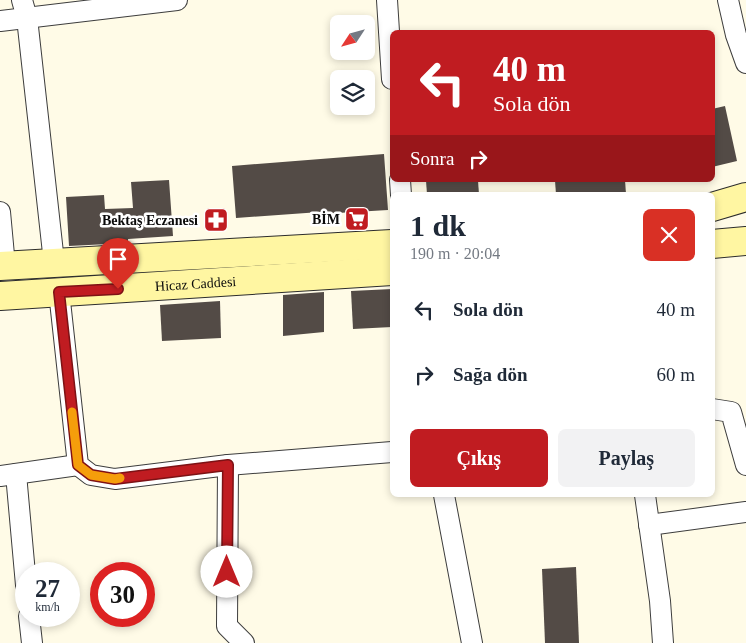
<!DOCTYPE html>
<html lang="tr">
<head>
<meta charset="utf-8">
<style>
	body { margin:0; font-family:"Times New Roman",serif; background:#f2f2f3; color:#1f2937; height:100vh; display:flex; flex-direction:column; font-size:19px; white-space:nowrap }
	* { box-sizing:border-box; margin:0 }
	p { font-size:16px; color:#747a83 }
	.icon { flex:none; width:28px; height:28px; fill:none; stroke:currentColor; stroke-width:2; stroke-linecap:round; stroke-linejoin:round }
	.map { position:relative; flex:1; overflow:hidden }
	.side { position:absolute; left:390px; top:192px; width:325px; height:305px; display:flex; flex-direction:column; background:#fff; border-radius:8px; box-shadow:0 2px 8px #0003 }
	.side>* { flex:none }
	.guide { position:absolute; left:390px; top:30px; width:325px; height:152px; border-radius:8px; box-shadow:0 2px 8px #0003; background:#c01c21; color:#fff; overflow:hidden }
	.needle { width:32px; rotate:234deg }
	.fabs { position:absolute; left:330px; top:15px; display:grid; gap:10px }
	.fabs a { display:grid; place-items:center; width:45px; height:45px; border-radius:8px; background:#fff; box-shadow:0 2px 8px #0003; font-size:25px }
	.speed { position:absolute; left:15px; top:562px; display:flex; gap:10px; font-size:25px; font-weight:700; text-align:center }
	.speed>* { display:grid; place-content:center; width:65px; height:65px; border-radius:50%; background:#fff; box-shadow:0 2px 8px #0003; line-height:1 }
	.speed small { font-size:12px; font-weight:400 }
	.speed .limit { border:8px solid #d22; background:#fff; color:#111 }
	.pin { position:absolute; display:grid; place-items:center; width:42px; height:42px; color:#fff; margin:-51px -21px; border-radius:50% 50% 50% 0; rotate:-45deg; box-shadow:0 0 5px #0007 }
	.pin .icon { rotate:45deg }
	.me { position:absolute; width:55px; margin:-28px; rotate:0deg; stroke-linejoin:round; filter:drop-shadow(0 0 4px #0008) }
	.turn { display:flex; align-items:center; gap:18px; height:105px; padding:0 20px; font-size:22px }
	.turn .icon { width:65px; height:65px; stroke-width:2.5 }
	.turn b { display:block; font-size:35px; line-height:42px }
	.then { display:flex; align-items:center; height:48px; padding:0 20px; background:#0003; gap:10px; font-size:19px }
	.round { display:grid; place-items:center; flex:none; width:52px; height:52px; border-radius:8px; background:#f2f2f3 }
	.head { display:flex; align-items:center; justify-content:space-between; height:85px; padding:0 20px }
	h1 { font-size:30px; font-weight:800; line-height:38px }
	.primary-button { display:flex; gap:10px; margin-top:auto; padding:10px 20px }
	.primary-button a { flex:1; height:58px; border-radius:8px; background:#c01c21; color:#fff; font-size:20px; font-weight:800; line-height:58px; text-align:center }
	.primary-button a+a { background:#f2f2f3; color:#1f2937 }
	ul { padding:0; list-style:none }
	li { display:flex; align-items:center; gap:15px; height:65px; padding:0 20px }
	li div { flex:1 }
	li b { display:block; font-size:19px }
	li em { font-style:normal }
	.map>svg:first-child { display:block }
	.building { fill:#534b46 }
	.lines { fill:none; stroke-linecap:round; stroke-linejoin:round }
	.street-casing { stroke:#3d3d3d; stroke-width:22 }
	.secondary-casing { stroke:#2c2c2c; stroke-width:30 }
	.street { stroke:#fff; stroke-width:20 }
	.secondary { stroke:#fff6a2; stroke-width:28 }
	.route-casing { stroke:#7d1215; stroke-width:12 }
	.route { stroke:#c01c21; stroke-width:9 }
	.slow { stroke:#f59e0b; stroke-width:9 }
	.labels { text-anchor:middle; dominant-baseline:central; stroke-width:5; stroke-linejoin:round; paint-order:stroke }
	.poi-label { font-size:14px; font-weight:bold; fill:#0a0a0a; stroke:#fff; text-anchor:end }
	.street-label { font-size:14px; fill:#0a0a0a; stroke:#fff }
</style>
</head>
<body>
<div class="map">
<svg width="746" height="643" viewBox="0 0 746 643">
	<rect width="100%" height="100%" fill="#fffbe7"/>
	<!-- building -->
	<g class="building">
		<path d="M725 106 737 161 712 167V109Z"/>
		<path d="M384 154 388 210 321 214 320 212 236 218 232 166Z"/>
		<path d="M169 180 173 236 128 239V243L69 246 66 197 104 195 105 209 133 208 131 182Z"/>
		<path d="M426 180H478L479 195H427Z"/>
		<path d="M555 180H625L626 194 556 195Z"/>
		<path d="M392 289V327L353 329 351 291Z"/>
		<path d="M324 292V332L283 336V295Z"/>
		<path d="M220 301 221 338 162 341 160 305Z"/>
		<path d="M576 567 579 643H545L542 569Z"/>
	</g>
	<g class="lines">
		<defs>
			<g id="street">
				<path d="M22 0 27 18 54 262"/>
				<path d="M387 0 392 79"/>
				<path d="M728 0 736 35 746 63"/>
				<path d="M0 21 177 0"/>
				<path d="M400 180 401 195"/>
				<path d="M0 212 5 266"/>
				<path d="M59 292 78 465 91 475 115 479 228 465 392 452"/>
				<path d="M712 409 731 412 746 465"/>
				<path d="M228 465 227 626 244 643"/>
				<path d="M16 474 26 585"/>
				<path d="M0 476 78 465"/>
				<path d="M444 495 472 643"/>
				<path d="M645 495 660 601 663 643"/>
				<path d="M649 525 746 512"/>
				<path d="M29 616 32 643"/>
			</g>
			<g id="secondary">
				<path d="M712 207 746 197"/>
				<path d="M712 244 746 241"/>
				<path d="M0 266 392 244"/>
				<path id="s1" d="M0 296 392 271"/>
			</g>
		</defs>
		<!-- street casing -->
		<use href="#street" class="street-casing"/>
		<!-- secondary casing -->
		<use href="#secondary" class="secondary-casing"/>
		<!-- street -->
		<use href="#street" class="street"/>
		<!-- secondary -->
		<use href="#secondary" class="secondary"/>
	</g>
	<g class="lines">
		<defs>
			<path id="route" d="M118 289 59 292 78 465 91 475 115 479 228 465 227 572"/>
		</defs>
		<!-- route casing -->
		<use href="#route" class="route-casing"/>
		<!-- route -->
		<use href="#route" class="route"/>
		<!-- slow -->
		<path class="slow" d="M72 412 78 465 91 475 115 479 120 478"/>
	</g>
	<!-- icons -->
	<defs>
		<symbol id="supermarket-square" viewBox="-11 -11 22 22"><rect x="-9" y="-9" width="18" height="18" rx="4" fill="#c01c21" stroke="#fff"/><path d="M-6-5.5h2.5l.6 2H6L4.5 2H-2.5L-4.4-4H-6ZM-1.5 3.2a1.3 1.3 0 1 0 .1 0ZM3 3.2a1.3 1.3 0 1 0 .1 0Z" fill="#fff"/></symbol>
		<symbol id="pharmacy-square" viewBox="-11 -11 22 22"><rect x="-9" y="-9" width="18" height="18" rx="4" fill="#c01c21" stroke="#fff"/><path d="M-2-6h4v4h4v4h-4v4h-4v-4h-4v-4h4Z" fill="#fff"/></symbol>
	</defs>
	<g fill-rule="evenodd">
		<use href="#supermarket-square" x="343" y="205" width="28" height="28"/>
		<use href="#pharmacy-square" x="202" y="206" width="28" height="28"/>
	</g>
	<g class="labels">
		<!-- poi labels -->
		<g class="poi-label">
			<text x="340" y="219">BİM</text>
			<text x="198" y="220">Bektaş Eczanesi</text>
		</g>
		<!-- street labels -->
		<g class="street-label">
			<text stroke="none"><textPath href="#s1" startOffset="196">Hicaz Caddesi</textPath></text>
		</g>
	</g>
</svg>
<div class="fabs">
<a><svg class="needle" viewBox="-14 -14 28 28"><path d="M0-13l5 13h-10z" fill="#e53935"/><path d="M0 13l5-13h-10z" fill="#747a83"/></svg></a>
<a><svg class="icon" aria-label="layers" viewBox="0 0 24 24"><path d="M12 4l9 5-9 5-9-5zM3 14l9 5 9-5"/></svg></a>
</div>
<div class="speed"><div>27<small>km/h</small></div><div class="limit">30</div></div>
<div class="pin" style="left:118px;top:289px;background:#d93025"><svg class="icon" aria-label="arrive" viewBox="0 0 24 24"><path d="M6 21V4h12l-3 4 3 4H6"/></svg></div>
<svg class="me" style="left:227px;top:572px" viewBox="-20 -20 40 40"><circle r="19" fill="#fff"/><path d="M0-13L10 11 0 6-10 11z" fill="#c01c21"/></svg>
<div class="guide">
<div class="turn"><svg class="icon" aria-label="left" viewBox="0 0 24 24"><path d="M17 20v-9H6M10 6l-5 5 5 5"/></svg><div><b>40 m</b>Sola dön</div></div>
<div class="then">Sonra<svg class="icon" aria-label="right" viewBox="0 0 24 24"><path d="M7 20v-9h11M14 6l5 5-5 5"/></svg></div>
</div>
<section class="side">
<div class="head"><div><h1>1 dk</h1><p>190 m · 20:04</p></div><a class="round" style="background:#d93025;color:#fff"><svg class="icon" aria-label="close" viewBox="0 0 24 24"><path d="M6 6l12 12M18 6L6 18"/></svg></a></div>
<ul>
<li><svg class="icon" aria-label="left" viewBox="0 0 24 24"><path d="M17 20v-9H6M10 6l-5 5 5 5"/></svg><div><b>Sola dön</b></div><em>40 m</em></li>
<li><svg class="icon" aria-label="right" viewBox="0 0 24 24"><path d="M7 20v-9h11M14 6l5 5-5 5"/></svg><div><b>Sağa dön</b></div><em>60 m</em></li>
</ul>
<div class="primary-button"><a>Çıkış</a><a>Paylaş</a></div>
</section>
</div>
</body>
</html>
